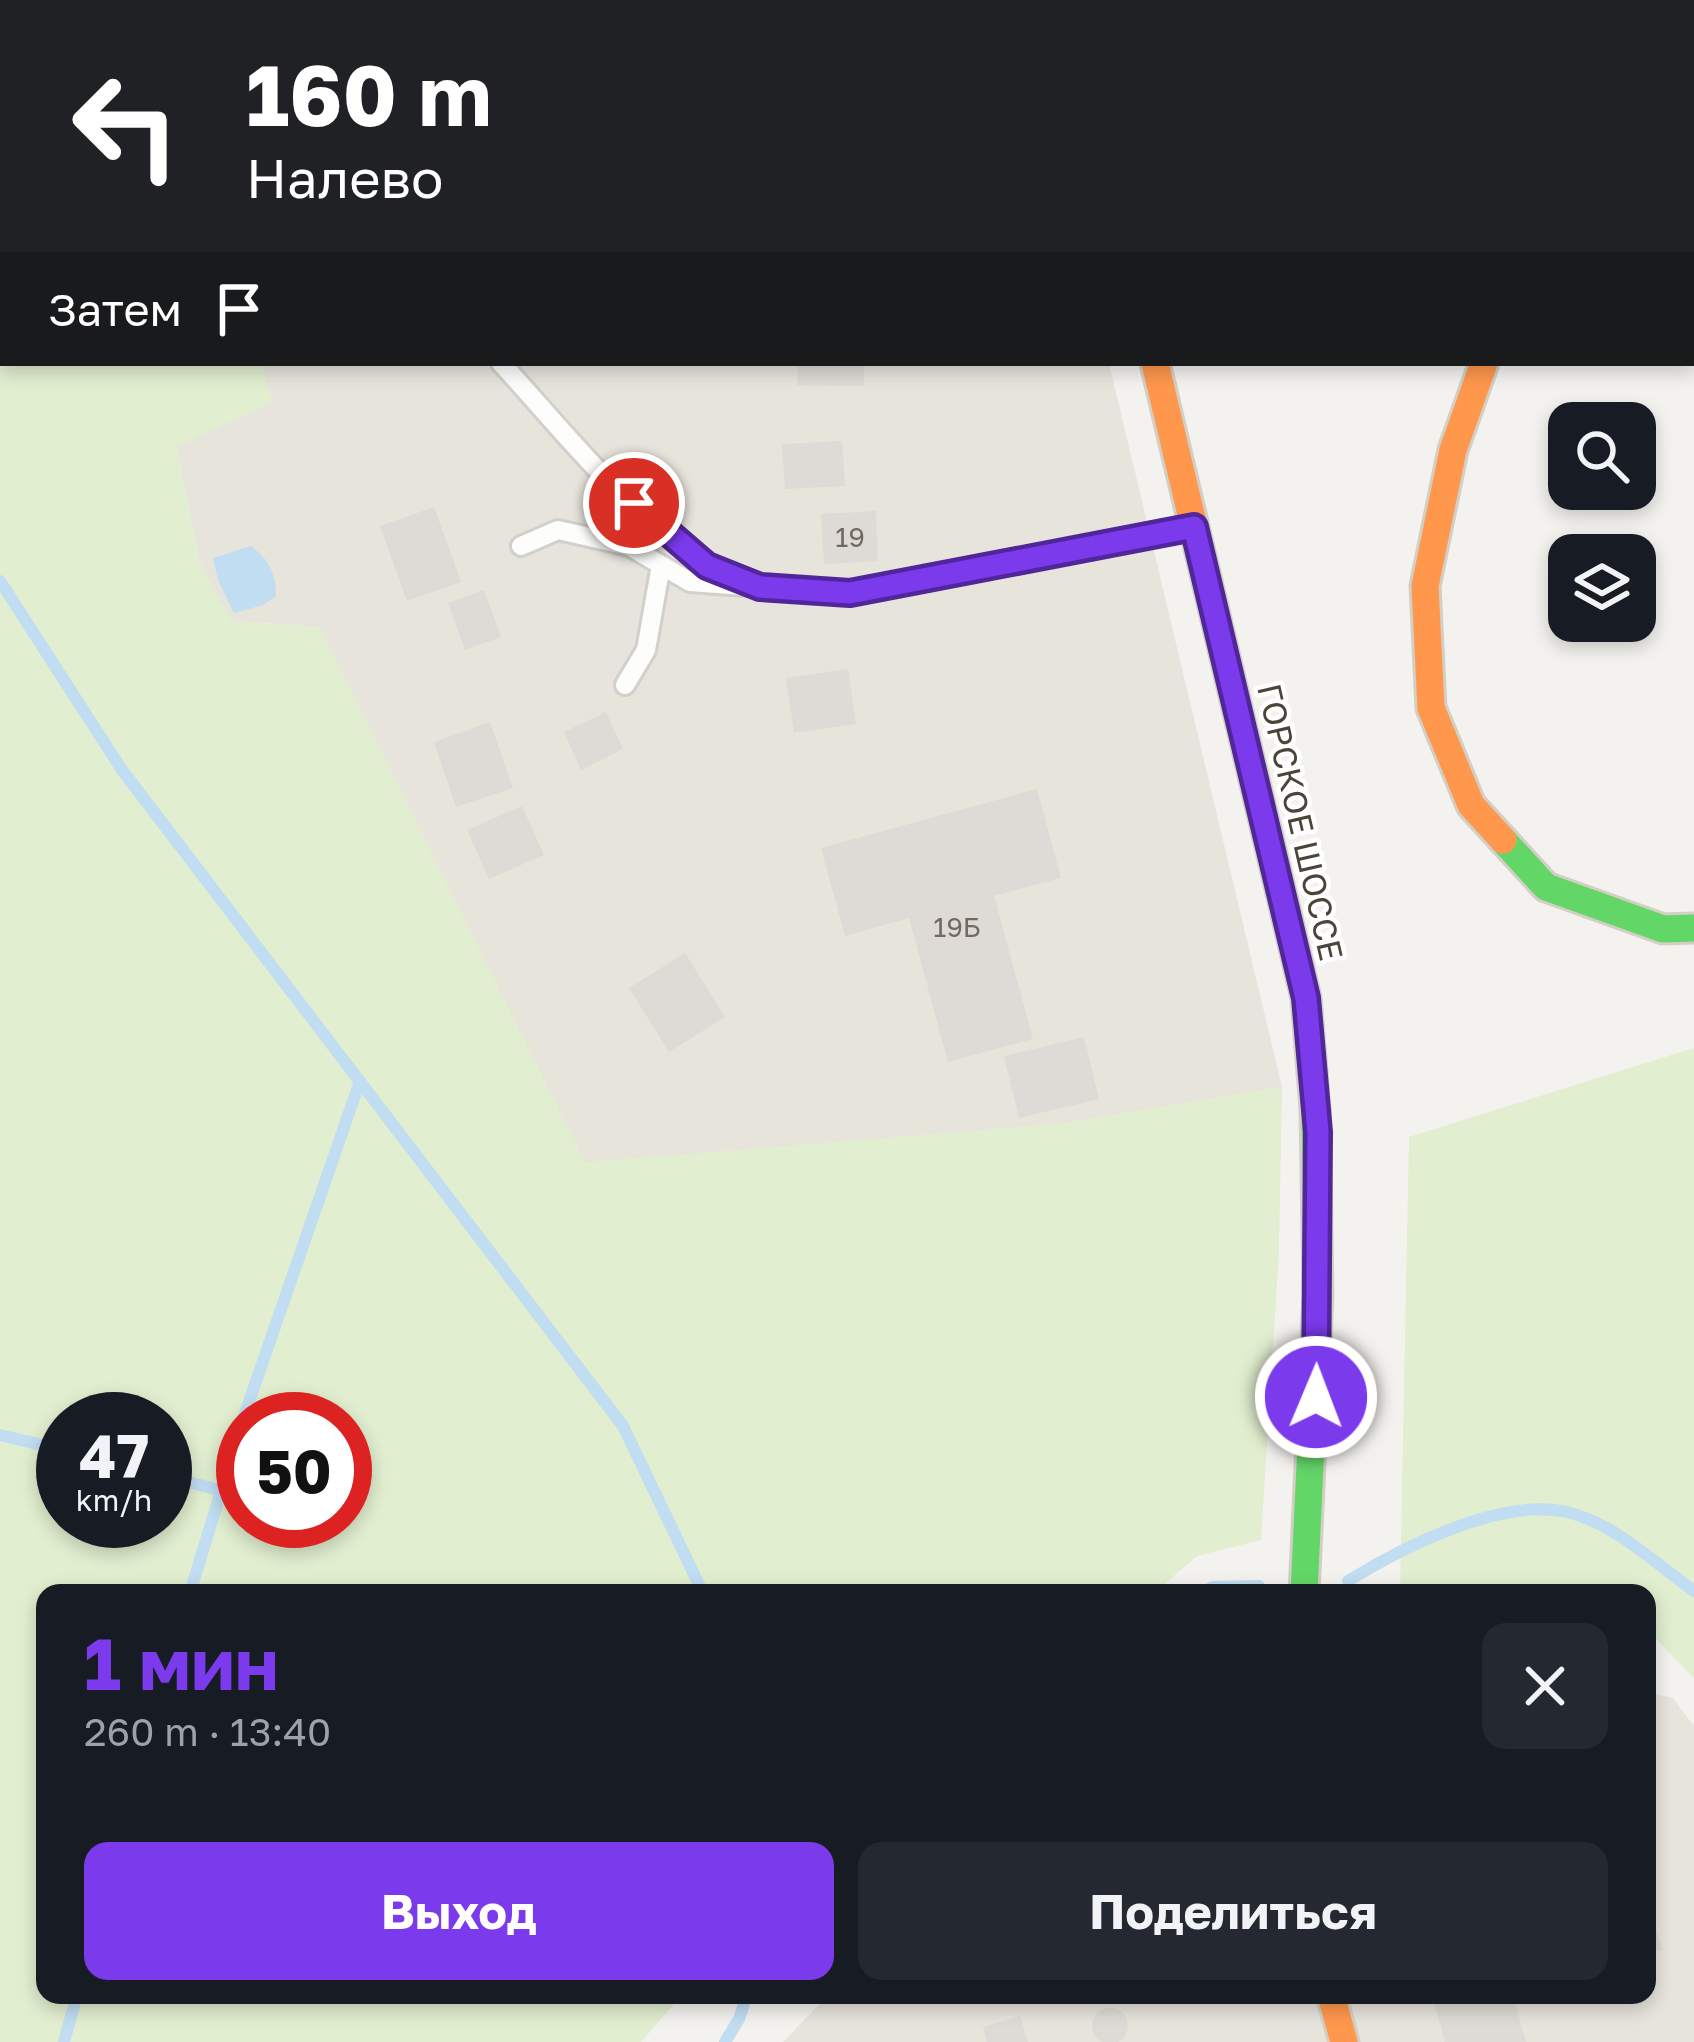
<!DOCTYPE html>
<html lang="ru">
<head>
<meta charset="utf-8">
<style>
	body { margin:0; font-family:"Golos Text",sans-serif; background:#242831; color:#f1f3f6; height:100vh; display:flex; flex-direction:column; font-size:45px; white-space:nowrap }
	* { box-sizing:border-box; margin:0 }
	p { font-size:39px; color:#9ea1a6 }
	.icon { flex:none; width:66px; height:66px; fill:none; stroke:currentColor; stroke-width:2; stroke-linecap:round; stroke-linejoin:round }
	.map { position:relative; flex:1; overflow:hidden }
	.side { position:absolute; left:36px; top:1584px; width:1620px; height:420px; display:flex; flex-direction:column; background:#171b24; border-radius:24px; box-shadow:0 6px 18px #0003 }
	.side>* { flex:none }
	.hud { position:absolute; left:0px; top:0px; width:1695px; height:366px; box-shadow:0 6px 18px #0003; background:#202124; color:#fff; overflow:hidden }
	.controls { position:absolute; left:1548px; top:402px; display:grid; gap:24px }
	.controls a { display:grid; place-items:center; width:108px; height:108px; border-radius:24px; background:#171b24; box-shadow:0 6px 18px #0003; font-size:60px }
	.speed { position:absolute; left:36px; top:1392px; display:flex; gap:24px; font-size:60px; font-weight:700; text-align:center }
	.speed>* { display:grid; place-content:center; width:156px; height:156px; border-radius:50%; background:#171b24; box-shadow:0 6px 18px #0003; line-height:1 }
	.speed small { font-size:30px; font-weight:400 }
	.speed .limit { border:18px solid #d22; background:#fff; color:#111 }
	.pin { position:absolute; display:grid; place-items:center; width:102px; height:102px; color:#fff; margin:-51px; border:6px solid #fff; border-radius:50%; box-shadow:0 3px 12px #0007 }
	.me { position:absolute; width:132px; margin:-66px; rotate:1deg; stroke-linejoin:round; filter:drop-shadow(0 0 9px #0008) }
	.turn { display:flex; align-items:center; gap:42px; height:252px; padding:0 48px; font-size:54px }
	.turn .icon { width:156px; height:156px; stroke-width:2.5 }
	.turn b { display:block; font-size:84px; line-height:102px }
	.then { display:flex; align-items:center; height:114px; padding:0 48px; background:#0003; gap:24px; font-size:45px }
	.round { display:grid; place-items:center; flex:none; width:126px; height:126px; border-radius:24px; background:#242831 }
	.summary { display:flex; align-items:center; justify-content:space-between; height:204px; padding:0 48px }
	h1 { font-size:72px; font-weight:700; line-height:90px; color:#7c3aed }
	.cta { display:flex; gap:24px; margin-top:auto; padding:24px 48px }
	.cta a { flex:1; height:138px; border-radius:24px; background:#7c3aed; color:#fff; font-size:48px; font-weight:700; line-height:138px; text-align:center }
	.cta a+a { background:#242831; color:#f1f3f6 }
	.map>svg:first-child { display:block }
	.residential { fill:#e7e4dc }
	.green { fill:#e1eecf; fill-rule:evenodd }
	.water { fill:#c0ddf1 }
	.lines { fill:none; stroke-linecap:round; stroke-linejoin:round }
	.stream { stroke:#c0ddf1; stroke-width:12 }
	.building { fill:#dedbd6 }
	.lane-casing { stroke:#d2d0cb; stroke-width:24 }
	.street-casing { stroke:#d2d0cb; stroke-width:45 }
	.fast-casing { stroke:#d3cfc5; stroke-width:33 }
	.slow-casing { stroke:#d3cfc5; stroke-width:33 }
	.lane { stroke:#fdfdfc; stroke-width:18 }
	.street { stroke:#fdfdfc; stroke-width:39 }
	.fast { stroke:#63d668; stroke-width:27 }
	.slow { stroke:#ff974d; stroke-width:27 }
	.route-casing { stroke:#51269a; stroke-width:30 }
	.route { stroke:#7c3aed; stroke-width:21 }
	.labels { text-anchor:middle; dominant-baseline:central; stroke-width:9; stroke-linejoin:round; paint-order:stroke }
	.number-label { font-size:27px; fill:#706a61 }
	.street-label { font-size:33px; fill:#4b4439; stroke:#fff }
</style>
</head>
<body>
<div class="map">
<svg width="1694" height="2042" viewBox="0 0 1694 2042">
	<rect width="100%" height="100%" fill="#f4f2ee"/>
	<!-- residential -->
	<g class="residential">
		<path d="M64 0H1022L1023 3H66Z"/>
		<path d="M260 363H1109L1282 1087 1059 1124 585 1163 319 627 231 621 200 564 176 447 272 402Z"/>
		<path d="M1647 1692 1673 1698 1694 1726V2042H783L828 1995H1647Z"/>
	</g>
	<!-- green -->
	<g class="green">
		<path d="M0 0 66 3H3V363H260L273 402 176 447 200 564 231 621 319 627 585 1162 1059 1124 1282 1087 1279 1250 1261 1540 1197 1556 1154 1593H45V1995H682L641 2042H0ZM63 1419H165V1521H63ZM243 1419H345V1521H243Z"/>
		<path d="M1694 1048V1678L1647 1630V1593H1400L1409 1137Z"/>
	</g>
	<!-- water -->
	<path class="water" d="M251 546C269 560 276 572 276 596L263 605 234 613 218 580 213 558Z"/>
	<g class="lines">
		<!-- stream -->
		<g class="stream">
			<path d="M0 581 122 770 623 1426 703 1593"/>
			<path d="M243 1419 360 1081"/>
			<path d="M0 1435 63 1450"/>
			<path d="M165 1476 219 1490"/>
			<path d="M1348 1581C1403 1547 1502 1497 1567 1512 1614 1523 1656 1564 1694 1591"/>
			<path d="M190 1593 243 1419"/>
			<path d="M1200 1593 1213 1587 1259 1586"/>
			<path d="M64 2042 77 1995"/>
			<path d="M725 2042 739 2019 747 1995"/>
		</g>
	</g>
	<!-- building -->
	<g class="building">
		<path d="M798 363H864V386L797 385Z"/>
		<path d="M842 441 845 486 785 489 782 444Z"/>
		<path d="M434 507 461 582 407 601 380 526Z"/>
		<path d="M876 511 878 561 824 564 821 514Z"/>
		<path d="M484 590 501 637 465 650 448 603Z"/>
		<path d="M848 669 856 724 794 733 786 678Z"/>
		<path d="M606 712 623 749 581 770 564 732Z"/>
		<path d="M490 722 513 788 456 807 434 742Z"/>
		<path d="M1037 789 1061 878 994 896 1033 1039 948 1062 909 918 845 936 821 848Z"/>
		<path d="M522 806 544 855 489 879 467 830Z"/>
		<path d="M685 953 725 1017 669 1052 629 988Z"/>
		<path d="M1084 1037 1099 1099 1019 1118 1004 1056Z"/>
		<path d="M1647 1901 1662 1950 1647 1954Z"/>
		<path d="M1432 1995H1513L1526 2042H1445Z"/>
		<circle cx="1110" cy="2026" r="18"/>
		<path d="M1020 2016 1028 2042H987L983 2027Z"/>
	</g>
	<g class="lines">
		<defs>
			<g id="lane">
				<path d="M270 0 272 3"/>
				<path d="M900 0V3"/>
				<path d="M1323 3 1327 0"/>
				<path d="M501 363C571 439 648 541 745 581"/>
				<path d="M521 546 558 530 629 546 690 582 850 594 1189 528"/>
				<path d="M625 685 646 650 661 565"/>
			</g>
			<path id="street" d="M1614 3 1615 0"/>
			<g id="fast">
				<path d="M1503 840 1546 887 1663 929 1694 928"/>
				<path d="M1304 1593 1318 1295 1315 1109"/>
			</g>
			<g id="slow">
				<path d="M1067 0 1068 3"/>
				<path d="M1155 363 1306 998 1315 1109"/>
				<path d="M1484 363 1453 450 1425 586 1431 708 1471 805 1503 840"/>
				<path d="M1331 1995 1344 2042"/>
			</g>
		</defs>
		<!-- lane casing -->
		<use href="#lane" class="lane-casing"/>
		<!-- street casing -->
		<use href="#street" class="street-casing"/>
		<!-- fast casing -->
		<use href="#fast" class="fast-casing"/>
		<!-- slow casing -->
		<use href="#slow" class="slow-casing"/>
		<!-- lane -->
		<use href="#lane" class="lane"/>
		<!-- street -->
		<use href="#street" class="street"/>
		<!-- fast -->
		<use href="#fast" class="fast"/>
		<!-- slow -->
		<use href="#slow" class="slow"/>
	</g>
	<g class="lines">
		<defs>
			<path id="route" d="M634 503 707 566 760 587 850 593 1194 527 1306 998 1318 1132 1316 1397"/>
		</defs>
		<!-- route casing -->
		<use href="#route" class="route-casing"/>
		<!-- route -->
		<use href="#route" class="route"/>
	</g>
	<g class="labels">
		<!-- number labels -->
		<g class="number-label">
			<text x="850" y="537">19</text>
			<text x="957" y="927">19Б</text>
		</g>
		<!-- street labels -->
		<g class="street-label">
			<text transform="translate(1301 822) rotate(77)">ГОРСКОЕ ШОССЕ</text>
		</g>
	</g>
</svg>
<div class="controls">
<a><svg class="icon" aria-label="search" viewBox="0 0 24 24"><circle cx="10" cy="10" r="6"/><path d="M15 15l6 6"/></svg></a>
<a><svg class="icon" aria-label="layers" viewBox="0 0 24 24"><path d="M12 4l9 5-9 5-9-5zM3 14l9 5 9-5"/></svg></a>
</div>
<div class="speed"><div>47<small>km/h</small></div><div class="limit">50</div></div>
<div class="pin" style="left:634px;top:503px;background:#d93025"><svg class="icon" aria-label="arrive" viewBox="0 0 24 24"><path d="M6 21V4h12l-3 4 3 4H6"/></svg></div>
<svg class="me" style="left:1316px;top:1397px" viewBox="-20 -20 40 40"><circle r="17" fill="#7c3aed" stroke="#fff" stroke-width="3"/><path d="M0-11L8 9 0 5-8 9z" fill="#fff"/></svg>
<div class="hud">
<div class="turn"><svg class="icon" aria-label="left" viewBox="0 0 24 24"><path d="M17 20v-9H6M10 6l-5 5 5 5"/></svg><div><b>160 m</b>Налево</div></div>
<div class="then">Затем<svg class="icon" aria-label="arrive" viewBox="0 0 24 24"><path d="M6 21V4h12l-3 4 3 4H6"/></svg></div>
</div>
<section class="side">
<div class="summary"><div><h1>1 мин</h1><p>260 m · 13:40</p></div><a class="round"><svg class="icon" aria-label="close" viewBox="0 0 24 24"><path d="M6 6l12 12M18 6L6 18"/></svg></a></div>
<div class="cta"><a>Выход</a><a>Поделиться</a></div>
</section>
</div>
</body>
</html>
